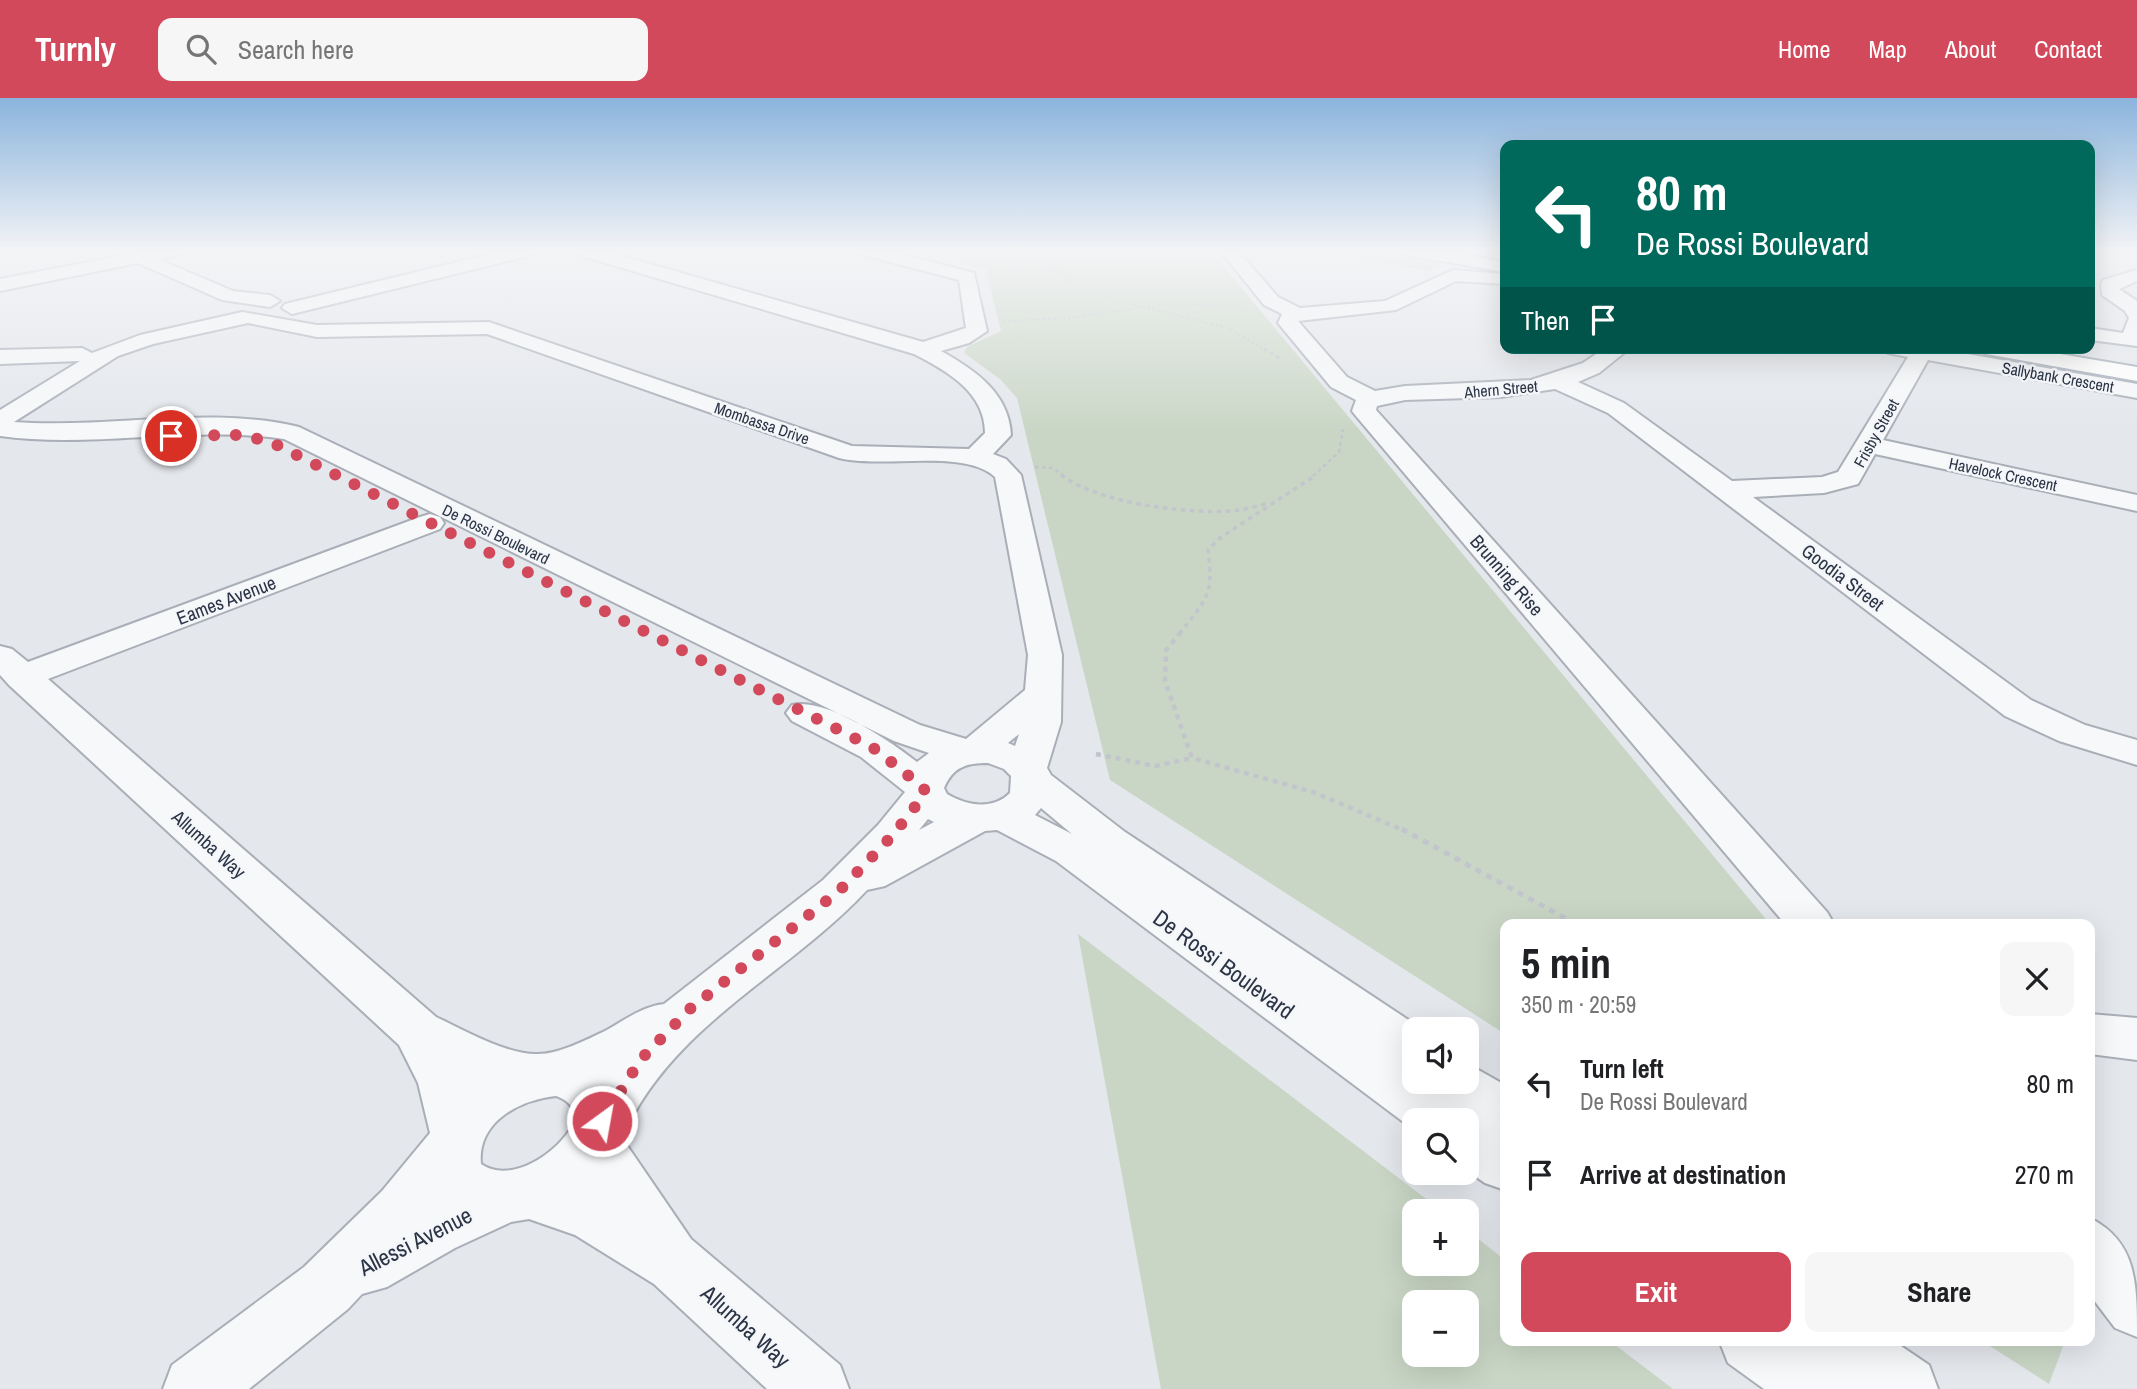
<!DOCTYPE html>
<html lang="en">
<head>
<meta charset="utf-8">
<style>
	body { margin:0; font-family:"Archivo Narrow",sans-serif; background:#f6f6f6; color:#202124; height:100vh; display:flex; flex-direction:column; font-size:26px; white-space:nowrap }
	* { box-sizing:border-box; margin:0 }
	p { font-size:23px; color:#757577 }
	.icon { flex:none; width:38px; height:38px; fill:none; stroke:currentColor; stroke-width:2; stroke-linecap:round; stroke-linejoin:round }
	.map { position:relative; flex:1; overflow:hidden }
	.details { position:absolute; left:1500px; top:821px; width:595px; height:427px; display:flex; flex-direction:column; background:#fff; border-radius:14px; box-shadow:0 7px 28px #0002 }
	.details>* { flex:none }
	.guide { position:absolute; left:1500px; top:42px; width:595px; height:214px; border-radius:14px; box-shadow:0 7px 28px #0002; background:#00695c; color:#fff; overflow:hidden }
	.fabs { position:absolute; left:1402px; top:919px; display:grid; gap:14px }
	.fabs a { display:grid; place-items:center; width:77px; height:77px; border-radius:14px; background:#fff; box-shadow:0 7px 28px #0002; font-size:35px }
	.pin { position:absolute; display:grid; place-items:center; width:60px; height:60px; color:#fff; margin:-30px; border:4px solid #fff; border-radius:50%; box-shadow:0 2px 7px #0007 }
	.me { position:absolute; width:77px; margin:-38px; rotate:32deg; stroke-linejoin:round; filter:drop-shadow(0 0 5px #0008) }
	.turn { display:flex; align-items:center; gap:24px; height:147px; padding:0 21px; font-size:32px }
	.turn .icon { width:91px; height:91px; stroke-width:2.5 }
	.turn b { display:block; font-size:49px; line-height:60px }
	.then { display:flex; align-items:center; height:66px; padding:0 21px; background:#0003; gap:14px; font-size:26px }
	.round { display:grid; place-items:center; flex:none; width:74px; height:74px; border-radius:14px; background:#f6f6f6 }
	.head { display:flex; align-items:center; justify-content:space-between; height:119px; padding:0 21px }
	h1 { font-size:42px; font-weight:700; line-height:52px }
	.button { display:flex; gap:14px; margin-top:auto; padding:14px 21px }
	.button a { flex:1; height:80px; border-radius:14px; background:#d1495b; color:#fff; font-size:28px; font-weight:700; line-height:80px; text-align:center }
	.button a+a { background:#f6f6f6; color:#202124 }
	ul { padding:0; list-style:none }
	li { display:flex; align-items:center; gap:21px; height:91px; padding:0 21px }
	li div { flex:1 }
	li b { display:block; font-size:26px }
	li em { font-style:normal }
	header { display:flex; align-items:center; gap:42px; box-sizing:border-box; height:98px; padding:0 35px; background:#d1495b; color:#fff }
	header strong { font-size:33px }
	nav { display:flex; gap:38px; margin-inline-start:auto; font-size:24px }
	.search { width:490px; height:63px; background:#f6f6f6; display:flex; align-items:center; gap:18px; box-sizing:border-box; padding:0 24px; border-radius:14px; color:#757577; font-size:26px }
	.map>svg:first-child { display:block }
	.green { fill:#c9d6c5; fill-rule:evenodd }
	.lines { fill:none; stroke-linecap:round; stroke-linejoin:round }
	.minor-casing { stroke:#a9aeb7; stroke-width:4 }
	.major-casing { stroke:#a3abb8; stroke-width:4 }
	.path-far4 { stroke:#c2c5cb; stroke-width:2; stroke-dasharray:2.5 2.5; stroke-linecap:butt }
	.path-far3 { stroke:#c2c5cb; stroke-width:2.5; stroke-dasharray:3.5 3.5; stroke-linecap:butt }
	.path-far2 { stroke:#c2c5cb; stroke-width:3.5; stroke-dasharray:4.5 4.5; stroke-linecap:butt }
	.path-far1 { stroke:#c2c5cb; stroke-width:4.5; stroke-dasharray:5 5; stroke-linecap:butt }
	.path { stroke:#c2c5cb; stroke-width:5; stroke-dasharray:6 6; stroke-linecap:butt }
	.minor { fill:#f7f8fa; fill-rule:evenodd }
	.major { fill:#fff; fill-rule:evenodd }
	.route { stroke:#d1495b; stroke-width:12; stroke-dasharray:0 21.6 }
	.labels { text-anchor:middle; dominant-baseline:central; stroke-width:5; stroke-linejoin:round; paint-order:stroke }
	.far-street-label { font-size:16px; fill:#2b3445; stroke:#f4f6f9 }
	.street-label { font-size:19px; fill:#2b3445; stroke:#f4f6f9 }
	.near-street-label { font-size:23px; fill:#2b3445; stroke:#f4f6f9 }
</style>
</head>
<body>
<header>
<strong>Turnly</strong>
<div class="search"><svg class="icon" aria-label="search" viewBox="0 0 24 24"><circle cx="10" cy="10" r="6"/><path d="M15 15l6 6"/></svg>Search here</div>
<nav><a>Home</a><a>Map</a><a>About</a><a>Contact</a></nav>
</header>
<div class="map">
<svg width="2137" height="1291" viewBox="0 0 2137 1291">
	<rect width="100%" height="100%" fill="#e4e7ec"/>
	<!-- green -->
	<g class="green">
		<path d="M959 152H1210L1770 826H1505V936L1110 682 1017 300 1000 281 964 255 967 249 1001 233 986 172 961 166Z"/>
		<path d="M1322 152H1368L1442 165 1427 173Z"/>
		<path d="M1078 836 1442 1113H1414V1166H1466L1467 1132 1505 1162V1242L1610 1243 1673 1291H1161ZM1414 1204H1466V1256H1414Z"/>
		<path d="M1982 1243H2065L2049 1286Z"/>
	</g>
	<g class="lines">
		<defs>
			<g id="minor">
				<path d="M151 152H187L185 156 158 161 233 193 270 197 280 203 270 209 222 202 138 165 0 193V181Z"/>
				<path d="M507 152H538L536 156 292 216 282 210 285 206Z"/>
				<path d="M573 152H601L923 244 966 230 959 182 860 156 858 152H887L974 175 987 233 969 245 941 253C975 272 1009 295 1011 337L993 356 1006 361 1021 377 1062 557 1061 624 1047 670 1051 677 1125 734 1422 931H1414V984H1466V965L1505 987V1092L1485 1085 1466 1072V1022H1414V1032L1056 763 997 732 985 733 885 788 867 792C787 878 671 927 622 1040L691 1141 840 1267 849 1291H767L654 1186 575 1137 529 1121 511 1124 455 1150 387 1189 362 1196 348 1211 249 1291H163L172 1267 304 1169 382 1093 430 1035 418 985 399 947 9 587 0 577V548L12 551 28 564 420 419 430 416 440 419 444 425 440 431 48 581 436 919C464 932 507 957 538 956 559 956 586 942 605 933 623 923 643 908 664 906L823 782 878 727 905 694 861 659 792 623 786 615 792 607C826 599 890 643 917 664L929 655 894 643 284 341C190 327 94 351 0 338V312L80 263 0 266V252L82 250 92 255 140 237 242 214 317 227 489 224 852 348 969 351 985 335C985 294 947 273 914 256L575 156ZM248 225 317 239 487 236 839 360C881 371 964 350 995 379L1028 557 1025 592 966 641 920 627 299 329C211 307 106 331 14 324L118 258 153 246ZM1019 636 1015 648 1008 645ZM988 665 1004 671 1011 678 1010 695C993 712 967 708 947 696L944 690C953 669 966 665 988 665ZM1041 710 1072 736 1035 717ZM928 721 934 724 919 732ZM556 998C571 1004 574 1009 574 1025 559 1054 512 1087 481 1066 477 1024 519 1002 556 998Z"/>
				<path d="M1220 152H1237L1278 199 1300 210 1385 203 1453 172 1505 176V186L1456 183 1396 212 1298 223 1347 279 1375 293 1405 288 1531 282 1583 265 1605 250H1630L1599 275 1578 284 1624 305 1732 383 1822 379 1838 374 1908 259 1888 255 1886 250H1934L2137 286V300L1928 262 1883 342 2137 397V413L1875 356 1858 386 1824 395 1753 399 2031 602 2085 627 2137 642V667L2059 643 2005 618 1608 315 1555 291 1501 299 1405 302 1377 308 1376 312 1827 814 1834 826H1785L1356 318 1352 313 1356 302 1331 289 1278 225 1282 216 1264 207Z"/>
				<path d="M2137 172V183L2119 191 2137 203V248L2090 242V230L2123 235 2129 220 2125 213 2102 197 2101 186 2103 182Z"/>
				<path d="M2090 916 2137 920V962L2090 956Z"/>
				<path d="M2090 1120C2137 1144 2137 1185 2137 1239L2115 1230 2090 1197Z"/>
				<path d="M1719 1242H1892L1929 1267 1938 1291H1764L1728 1265Z"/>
			</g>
			<g id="major">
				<path d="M1400 152H1439L1505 164V174L1408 157Z"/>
				<path d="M1976 250H2025L2137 269V283L1986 256Z"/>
			</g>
		</defs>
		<!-- minor casing -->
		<use href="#minor" class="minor-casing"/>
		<!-- major casing -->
		<use href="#major" class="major-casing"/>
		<!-- path-far4 -->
		<g class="path-far4">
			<path d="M1029 152 1084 194 1228 230 1267 253"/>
			<path d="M1330 152 1388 166"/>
			<path d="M1003 223 1069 220 1164 206 1241 208"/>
		</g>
		<!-- path-far3 -->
		<g class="path-far3">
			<path d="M1264 251 1281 261"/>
			<path d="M1035 369 1053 370 1064 378"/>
			<path d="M1313 378 1339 354 1343 331"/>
		</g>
		<!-- path-far2 -->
		<g class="path-far2">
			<path d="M1061 377C1098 405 1186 416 1231 413 1244 412 1257 408 1269 405"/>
			<path d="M1179 536C1207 501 1214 497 1208 452L1220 440 1316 377"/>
		</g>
		<!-- path-far1 -->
		<g class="path-far1">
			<path d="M1181 534 1166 552 1165 583 1192 660 1313 694 1405 733"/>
			<path d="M1096 656 1155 668 1192 660"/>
		</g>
		<!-- path -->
		<path class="path" d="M1402 731 1576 826"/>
		<!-- minor -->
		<use href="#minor" class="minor"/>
		<!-- major -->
		<use href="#major" class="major"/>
	</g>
	<!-- sky -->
	<linearGradient id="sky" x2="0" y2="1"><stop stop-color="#8bb4dd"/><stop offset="0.46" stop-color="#f3f4f6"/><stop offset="1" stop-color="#f3f4f6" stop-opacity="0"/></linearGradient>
	<rect width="2137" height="333" fill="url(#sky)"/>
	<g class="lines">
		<!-- route -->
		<path class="route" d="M171 338 238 337 269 343 843 634 875 651 924 690 925 696 893 737 839 793 691 910 641 961 602 1023"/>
	</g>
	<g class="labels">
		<!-- far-street labels -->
		<g class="far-street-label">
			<text transform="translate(2058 279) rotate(10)">Sallybank Crescent</text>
			<text transform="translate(1501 291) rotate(-5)">Ahern Street</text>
			<text transform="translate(762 325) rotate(19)">Mombassa Drive</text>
			<text transform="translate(1876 335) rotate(-61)">Frisby Street</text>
			<text transform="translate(2003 376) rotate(12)">Havelock Crescent</text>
			<text transform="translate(496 436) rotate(26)">De Rossi Boulevard</text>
		</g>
		<!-- street labels -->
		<g class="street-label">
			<text transform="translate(1507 477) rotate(49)">Brunning Rise</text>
			<text transform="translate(1843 479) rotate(37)">Goodia Street</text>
			<text transform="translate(226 502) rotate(-21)">Eames Avenue</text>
			<text transform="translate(209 746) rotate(42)">Allumba Way</text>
		</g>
		<!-- near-street labels -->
		<g class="near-street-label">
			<text transform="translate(1224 866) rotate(36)">De Rossi Boulevard</text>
			<text transform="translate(415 1143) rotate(-27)">Allessi Avenue</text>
			<text transform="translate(746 1228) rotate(42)">Allumba Way</text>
		</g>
	</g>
</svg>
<div class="fabs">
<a><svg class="icon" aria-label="sound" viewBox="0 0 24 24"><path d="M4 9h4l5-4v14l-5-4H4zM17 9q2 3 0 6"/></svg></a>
<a><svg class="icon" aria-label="search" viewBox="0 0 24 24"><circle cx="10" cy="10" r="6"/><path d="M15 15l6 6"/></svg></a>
<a>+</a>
<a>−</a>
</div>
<div class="pin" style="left:171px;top:338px;background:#d93025"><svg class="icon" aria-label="arrive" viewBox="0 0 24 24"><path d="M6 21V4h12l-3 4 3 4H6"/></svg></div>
<svg class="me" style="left:602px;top:1023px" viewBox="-20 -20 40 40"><circle r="17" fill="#d1495b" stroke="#fff" stroke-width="3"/><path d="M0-11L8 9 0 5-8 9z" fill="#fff"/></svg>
<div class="guide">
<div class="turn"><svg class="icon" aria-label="left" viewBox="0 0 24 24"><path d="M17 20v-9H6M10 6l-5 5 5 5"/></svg><div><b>80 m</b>De Rossi Boulevard</div></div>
<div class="then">Then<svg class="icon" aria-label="arrive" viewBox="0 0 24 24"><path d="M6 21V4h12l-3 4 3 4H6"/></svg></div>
</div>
<section class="details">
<div class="head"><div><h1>5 min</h1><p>350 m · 20:59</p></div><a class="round"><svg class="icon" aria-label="close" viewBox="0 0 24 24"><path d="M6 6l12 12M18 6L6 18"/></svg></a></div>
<ul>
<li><svg class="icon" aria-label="left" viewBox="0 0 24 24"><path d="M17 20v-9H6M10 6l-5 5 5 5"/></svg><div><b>Turn left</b><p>De Rossi Boulevard</p></div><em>80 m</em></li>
<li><svg class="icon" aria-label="arrive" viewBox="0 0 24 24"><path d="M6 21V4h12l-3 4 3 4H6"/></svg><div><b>Arrive at destination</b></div><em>270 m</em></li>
</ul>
<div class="button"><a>Exit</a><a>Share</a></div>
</section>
</div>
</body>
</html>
